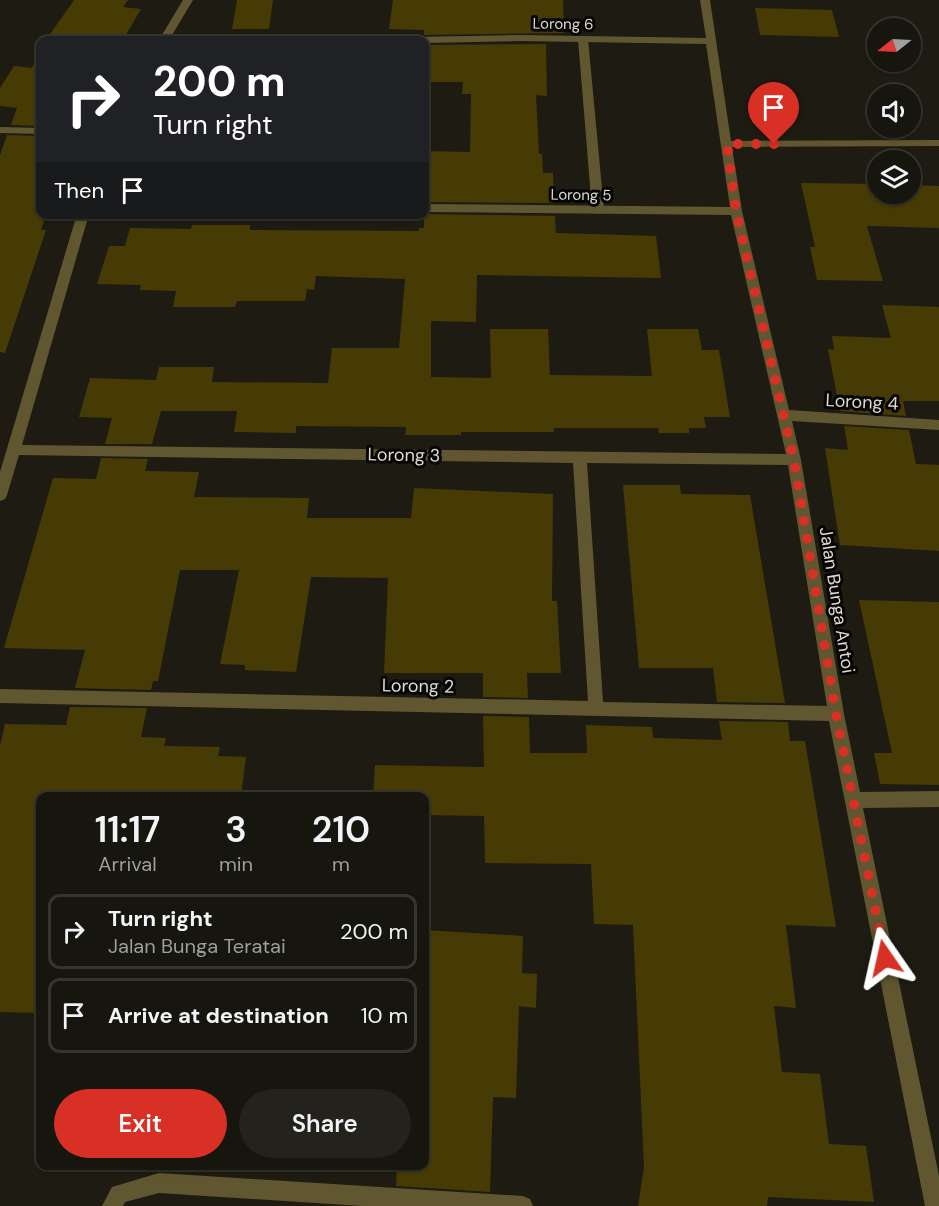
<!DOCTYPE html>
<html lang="en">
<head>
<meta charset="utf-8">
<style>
	body { margin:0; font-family:"DM Sans",sans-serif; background:#23221c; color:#f1f3f6; height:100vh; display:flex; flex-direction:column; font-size:22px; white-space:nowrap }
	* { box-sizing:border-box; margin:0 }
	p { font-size:20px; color:#9e9f9e }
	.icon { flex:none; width:33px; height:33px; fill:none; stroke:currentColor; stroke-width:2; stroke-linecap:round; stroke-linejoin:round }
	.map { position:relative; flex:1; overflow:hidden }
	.side { position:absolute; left:36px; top:792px; width:393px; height:378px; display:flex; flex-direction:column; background:#16150e; border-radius:12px; box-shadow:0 2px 4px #0004,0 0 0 2px #35342e }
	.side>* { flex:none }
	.banner { position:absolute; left:36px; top:36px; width:393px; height:183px; border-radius:12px; box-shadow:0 2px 4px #0004,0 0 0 2px #35342e; background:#202124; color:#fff; overflow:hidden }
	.needle { width:39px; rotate:252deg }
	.buttons { position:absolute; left:867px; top:18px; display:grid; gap:12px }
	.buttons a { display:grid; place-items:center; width:54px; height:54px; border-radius:50%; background:#16150e; box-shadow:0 2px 4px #0004,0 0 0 2px #35342e; font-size:30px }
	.pin { position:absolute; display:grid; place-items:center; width:51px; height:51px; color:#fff; margin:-62px -26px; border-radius:50% 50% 50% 0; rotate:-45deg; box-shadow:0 0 6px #0007 }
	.pin .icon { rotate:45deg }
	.me { position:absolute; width:66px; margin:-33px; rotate:349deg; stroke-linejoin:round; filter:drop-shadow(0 0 4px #0008) }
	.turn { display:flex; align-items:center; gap:21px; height:126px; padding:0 18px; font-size:27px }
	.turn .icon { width:78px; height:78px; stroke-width:2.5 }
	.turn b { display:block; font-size:42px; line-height:51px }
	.then { display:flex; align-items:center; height:57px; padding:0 18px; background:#0003; gap:12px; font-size:22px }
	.eta { display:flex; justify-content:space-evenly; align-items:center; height:102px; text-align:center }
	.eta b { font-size:36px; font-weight:600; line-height:42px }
	.primary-button { display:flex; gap:12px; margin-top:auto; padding:12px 18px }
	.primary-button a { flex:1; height:69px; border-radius:36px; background:#d93025; color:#fff; font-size:24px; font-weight:600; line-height:69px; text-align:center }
	.primary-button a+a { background:#23221c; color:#f1f3f6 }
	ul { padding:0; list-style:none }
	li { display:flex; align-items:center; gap:18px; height:75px; margin:0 12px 9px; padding:0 6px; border:3px solid #35342e; border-radius:12px }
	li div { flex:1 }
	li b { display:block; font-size:22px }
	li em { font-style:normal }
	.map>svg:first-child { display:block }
	.building { fill:#463b05 }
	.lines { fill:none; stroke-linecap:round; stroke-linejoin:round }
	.lane { fill:#605730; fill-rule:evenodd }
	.street { fill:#605730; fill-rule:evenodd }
	.route { stroke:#d93025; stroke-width:10; stroke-dasharray:0 18 }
	.labels { text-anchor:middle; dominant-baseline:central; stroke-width:6; stroke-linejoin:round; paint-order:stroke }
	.far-street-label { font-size:15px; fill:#dcdbd4; stroke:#070604 }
	.street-label { font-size:18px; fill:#dcdbd4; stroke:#070604 }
</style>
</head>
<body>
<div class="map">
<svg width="939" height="1206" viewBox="0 0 939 1206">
	<rect width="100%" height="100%" fill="#1e1c12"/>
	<!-- building -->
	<g class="building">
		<path d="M74 0H128L123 7 141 9 123 40H46Z"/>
		<path d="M237 0H273L269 29H232Z"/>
		<path d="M393 0H563L564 33 424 35V30L389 29Z"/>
		<path d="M755 8 832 10 839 37 760 35Z"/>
		<path d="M546 44 547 96 536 95 539 154H542L543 173H553L554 203 424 202V151L470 152 471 94H462L463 82H424V45Z"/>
		<path d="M38 54H40V126L11 125 17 108 0 106V88L14 66 32 68Z"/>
		<path d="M7 135 40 136V214H46L41 230H46L5 353 0 352V155Z"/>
		<path d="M801 183 878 184V194H910V185L939 186V228L867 226 883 281 817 280 810 247H815Z"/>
		<path d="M424 214 555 216 556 233 656 236 661 278 477 275 476 322 431 321V377L491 378 490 329H548L550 375 652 376 647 329H698L702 350H719L730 417H704L706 428H689V433H659L658 428H554V432H461V435H405L406 427 296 426V433L234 432 237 411H161L152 444H105L112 418 79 417 90 378 156 380 159 367H214L212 382 328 383 332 348H399L405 279 316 276 314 290 307 289 305 301H237L235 307H173L176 291 140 290 141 285 97 284 109 246H125L130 228 191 229 192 225H250V230L419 231V228H424Z"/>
		<path d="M882 305 939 307V401H903L906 416 840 411 828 349 834 350 832 336 891 338Z"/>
		<path d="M844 426 909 430 916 464 939 465V551L840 545 825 448 848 450Z"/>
		<path d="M101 458 148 459 145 471 199 472 194 497 309 498 307 518H411L414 488 553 494 552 601H557L561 673H527L528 698 483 697V673H384L388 578 311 577 296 672 245 670V665L220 664 239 570H180L158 681H153L151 690 75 688 85 650 4 648 53 478 96 479Z"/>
		<path d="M623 485H680L681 494 750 495 785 703 717 702 713 668H639Z"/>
		<path d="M859 600 939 602V785L880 784 874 753H892Z"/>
		<path d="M70 707 147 708 141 737 166 738 164 746 220 747 218 756 246 757 241 796H40V1013L0 1012V746L5 724 66 725Z"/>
		<path d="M483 716 529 717 530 753H587L586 725 652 727 653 738 722 740 719 721 788 722 790 741H805L836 927 786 925 796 1008 774 1006 782 1072 820 1074 829 1144 866 1146 874 1202 768 1197 767 1206H638L644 1167 633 925 594 924 591 864 485 863 484 816 424 815V796H373L375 765 484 767Z"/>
		<path d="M424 930 523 936 522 973 537 974 536 1008 519 1006 516 1098 493 1097 490 1192 396 1186 397 1166H424Z"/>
	</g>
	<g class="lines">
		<!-- lane -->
		<path class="lane" d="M583 36 588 39 604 210 598 214 592 210 578 39Z"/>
		<!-- street -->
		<g class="street">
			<path d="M183 0H193L172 35 264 37 269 40H159Z"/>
			<path d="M700 0H710L731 141 939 140V146L732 147 742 211 789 410 939 420V430L792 421 801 460 844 714 860 792 939 791V807L863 808 939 1176V1206H925L829 721 0 703V689L588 701 573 463 19 455 7 495 5 499 0 501V472L77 214H89L22 445 786 454 731 215 424 212V204L730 207 706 44 521 41 424 43V40H408L413 37 521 35 706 38ZM587 463 788 465 827 706 603 702Z"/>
			<path d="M0 127 40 128V134L0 133Z"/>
			<path d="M159 1173 523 1196 530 1199 533 1206H362L159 1193 125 1202 123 1206H102L112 1187Z"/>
		</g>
	</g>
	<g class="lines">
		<!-- route -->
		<path class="route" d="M774 144H727L736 211 794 460 836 714 885 958"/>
	</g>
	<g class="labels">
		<!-- far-street labels -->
		<g class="far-street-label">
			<text transform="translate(563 24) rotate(1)">Lorong 6</text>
			<text transform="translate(581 195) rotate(1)">Lorong 5</text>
		</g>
		<!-- street labels -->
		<g class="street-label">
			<text transform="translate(862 402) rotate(3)">Lorong 4</text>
			<text transform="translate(404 455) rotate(1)">Lorong 3</text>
			<text transform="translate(837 600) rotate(81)">Jalan Bunga Antoi</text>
			<text transform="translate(418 686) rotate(1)">Lorong 2</text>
		</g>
	</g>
</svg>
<div class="buttons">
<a><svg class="needle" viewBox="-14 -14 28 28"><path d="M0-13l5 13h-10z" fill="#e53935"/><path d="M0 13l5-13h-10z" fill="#9e9f9e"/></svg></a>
<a><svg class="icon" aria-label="sound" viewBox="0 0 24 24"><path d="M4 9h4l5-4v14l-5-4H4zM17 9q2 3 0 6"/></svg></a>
<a><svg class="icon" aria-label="layers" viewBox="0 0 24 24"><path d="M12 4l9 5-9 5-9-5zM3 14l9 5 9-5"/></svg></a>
</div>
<div class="pin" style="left:774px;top:144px;background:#d93025"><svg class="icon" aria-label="arrive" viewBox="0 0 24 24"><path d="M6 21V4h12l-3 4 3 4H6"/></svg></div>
<svg class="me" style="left:885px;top:958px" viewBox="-20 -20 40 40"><path d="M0-17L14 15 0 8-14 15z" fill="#d93025" stroke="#fff" stroke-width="4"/></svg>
<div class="banner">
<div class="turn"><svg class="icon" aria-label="right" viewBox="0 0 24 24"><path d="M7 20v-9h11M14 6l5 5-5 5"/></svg><div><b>200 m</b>Turn right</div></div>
<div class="then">Then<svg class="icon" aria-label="arrive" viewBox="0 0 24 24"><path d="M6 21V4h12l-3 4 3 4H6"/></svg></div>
</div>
<section class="side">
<div class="eta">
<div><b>11:17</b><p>Arrival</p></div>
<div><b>3</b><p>min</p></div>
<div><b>210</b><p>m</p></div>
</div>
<ul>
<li><svg class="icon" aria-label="right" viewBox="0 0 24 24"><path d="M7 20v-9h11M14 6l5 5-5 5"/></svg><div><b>Turn right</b><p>Jalan Bunga Teratai</p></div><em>200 m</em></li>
<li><svg class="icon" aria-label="arrive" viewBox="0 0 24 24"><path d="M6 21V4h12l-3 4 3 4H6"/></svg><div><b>Arrive at destination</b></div><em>10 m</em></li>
</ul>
<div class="primary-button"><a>Exit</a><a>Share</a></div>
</section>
</div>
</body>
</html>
